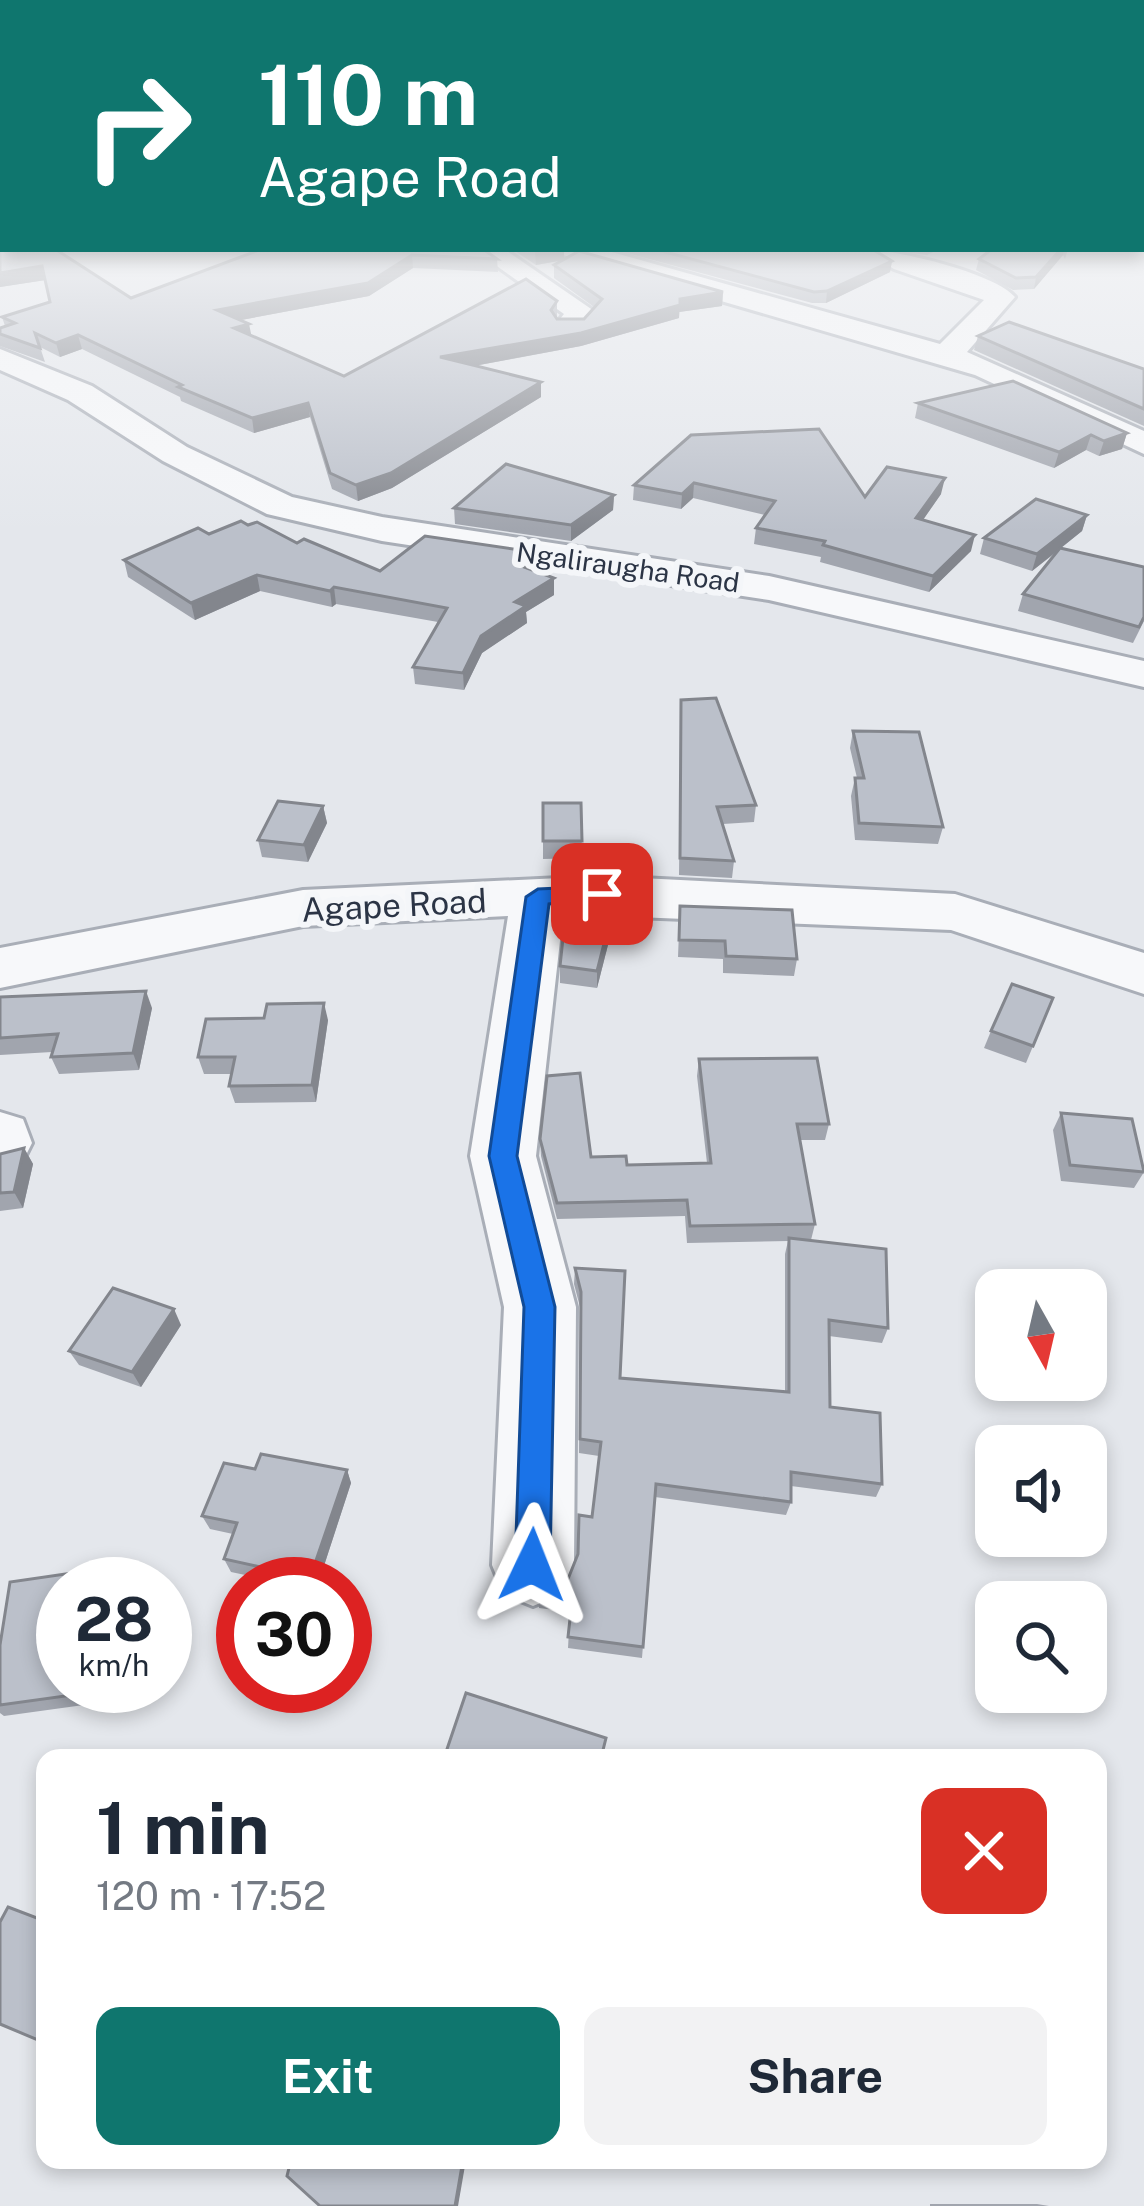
<!DOCTYPE html>
<html lang="en">
<head>
<meta charset="utf-8">
<style>
	body { margin:0; font-family:"Public Sans",sans-serif; background:#f2f2f3; color:#1f2937; height:100vh; display:flex; flex-direction:column; font-size:45px; white-space:nowrap }
	* { box-sizing:border-box; margin:0 }
	p { font-size:39px; color:#747a83 }
	.icon { flex:none; width:66px; height:66px; fill:none; stroke:currentColor; stroke-width:2; stroke-linecap:round; stroke-linejoin:round }
	.map { position:relative; flex:1; overflow:hidden }
	.drawer { position:absolute; left:36px; top:1749px; width:1071px; height:420px; display:flex; flex-direction:column; background:#fff; border-radius:24px; box-shadow:0 6px 18px #0003 }
	.drawer>* { flex:none }
	.top-card { position:absolute; left:0px; top:0px; width:1146px; height:252px; box-shadow:0 6px 18px #0003; background:#0f766e; color:#fff; overflow:hidden }
	.needle { width:78px; rotate:172deg }
	.controls { position:absolute; left:975px; top:1269px; display:grid; gap:24px }
	.controls a { display:grid; place-items:center; width:132px; height:132px; border-radius:24px; background:#fff; box-shadow:0 6px 18px #0003; font-size:60px }
	.speed { position:absolute; left:36px; top:1557px; display:flex; gap:24px; font-size:60px; font-weight:700; text-align:center }
	.speed>* { display:grid; place-content:center; width:156px; height:156px; border-radius:50%; background:#fff; box-shadow:0 6px 18px #0003; line-height:1 }
	.speed small { font-size:30px; font-weight:400 }
	.speed .limit { border:18px solid #d22; background:#fff; color:#111 }
	.pin { position:absolute; display:grid; place-items:center; width:102px; height:102px; color:#fff; margin:-51px; border-radius:24px; box-shadow:0 6px 18px #0006 }
	.me { position:absolute; width:132px; margin:-66px; rotate:2deg; stroke-linejoin:round; filter:drop-shadow(0 0 9px #0008) }
	.turn { display:flex; align-items:center; gap:42px; height:252px; padding:0 60px; font-size:54px }
	.turn .icon { width:156px; height:156px; stroke-width:2.5 }
	.turn b { display:block; font-size:84px; line-height:102px }
	.round { display:grid; place-items:center; flex:none; width:126px; height:126px; border-radius:24px; background:#f2f2f3 }
	.overview { display:flex; align-items:center; justify-content:space-between; height:204px; padding:0 60px }
	h1 { font-size:72px; font-weight:700; line-height:90px }
	.primary-button { display:flex; gap:24px; margin-top:auto; padding:24px 60px }
	.primary-button a { flex:1; height:138px; border-radius:24px; background:#0f766e; color:#fff; font-size:48px; font-weight:700; line-height:138px; text-align:center }
	.primary-button a+a { background:#f2f2f3; color:#1f2937 }
	.map>svg:first-child { display:block }
	.lines { fill:none; stroke-linecap:round; stroke-linejoin:round }
	.minor-casing { stroke:#a9aeb7; stroke-width:6 }
	.minor { fill:#f7f8fa; fill-rule:evenodd }
	.wall { fill:#a1a5ae }
	.shaded-wall { fill:#83868d }
	.building { fill:#bbc0ca; stroke:#83868d; stroke-width:3 }
	.route { fill:#1a73e8; stroke:#114b97; stroke-width:3 }
	.labels { text-anchor:middle; dominant-baseline:central; stroke-width:12; stroke-linejoin:round; paint-order:stroke }
	.far-street-label { font-size:27px; fill:#2b3445; stroke:#f4f6f9 }
	.street-label { font-size:33px; fill:#2b3445; stroke:#f4f6f9 }
</style>
</head>
<body>
<div class="map">
<svg width="1144" height="2206" viewBox="0 0 1144 2206">
	<rect width="100%" height="100%" fill="#e4e7ec"/>
	<g class="lines">
		<defs>
			<g id="minor">
				<path d="M0 223H3L0 239Z"/>
				<path d="M473 249H504L597 313 581 330H561L556 324 564 314Z"/>
				<path d="M559 249H601L940 344 984 300 894 269 860 249C893 249 993 272 1015 297L967 352 1144 431V454L975 375 563 255Z"/>
				<path d="M0 349 92 386 187 447 292 497 382 517 769 576 1144 661V687L769 600 382 541 267 514 163 461 68 400 0 370Z"/>
				<path d="M602 876 955 894 1144 953V994L951 930 563 914 536 1156 576 1307 574 1565 562 1594 533 1606 504 1594 492 1565 504 1307 470 1156 508 916 303 926 0 988V948L303 890Z"/>
				<path d="M0 1112 23 1119 32 1143 23 1161 0 1168Z"/>
			</g>
		</defs>
		<!-- minor casing -->
		<use href="#minor" class="minor-casing"/>
		<!-- minor -->
		<use href="#minor" class="minor"/>
	</g>
	<!-- wall -->
	<g class="wall">
		<path d="M0 232 131 298 252 253 241 249H483L497 259 498 272 413 268 369 296 241 320 251 336 344 376 557 301V319H584L594 307 554 278V265L563 260 536 265 512 249H564V260L723 292 722 306 679 312V318L581 346 474 366 541 382V397L392 488 358 501 332 489 310 417 254 433 181 401 180 397 82 349 60 357 40 347 45 362 0 346V328L5 326 2 317 50 302 45 280 0 287Z"/>
		<path d="M612 249H872L892 261 890 272 826 303H812Z"/>
		<path d="M880 249H940L927 255Z"/>
		<path d="M992 249H1068L1065 259 1063 255 1034 289 1013 290 976 270 979 259Z"/>
		<path d="M978 336 1144 369V426L974 350Z"/>
		<path d="M918 403 1127 433 1122 449 1099 456 1086 450 1054 468 915 418Z"/>
		<path d="M691 435 865 497 941 494 923 520 971 551 929 592 820 562 821 557 754 544 756 528 765 515 693 498 681 509 633 500 634 485Z"/>
		<path d="M614 495 613 510 571 541 455 524 454 508Z"/>
		<path d="M1087 515 1082 531 1061 548 1144 621 1133 643 1018 611 1023 594 1059 550 1032 571 980 554 984 538Z"/>
		<path d="M248 525 380 571 533 552V569L532 570 554 595 526 612 527 623 482 653 464 690 415 684 413 667 438 622 336 604 332 607 260 591 195 620 128 577 124 560 209 534Z"/>
		<path d="M681 700 756 805 754 822 723 824 734 861 732 878 679 875Z"/>
		<path d="M853 731 943 827 938 844 855 840 851 796 855 778H857L850 748Z"/>
		<path d="M543 803H581L582 858 543 859Z"/>
		<path d="M323 806 327 823 308 862 262 857 258 840Z"/>
		<path d="M680 906 797 959 794 976 723 973V959L678 957Z"/>
		<path d="M611 916V933L597 988 560 983V966Z"/>
		<path d="M0 997 152 1008 139 1070 59 1074 51 1057 52 1052 0 1055Z"/>
		<path d="M1053 998 1026 1063 984 1048 991 1031Z"/>
		<path d="M264 1018 328 1020 316 1102 235 1103 229 1086 232 1074H204L198 1057Z"/>
		<path d="M699 1059 829 1124 825 1140H800L815 1224 811 1240 888 1328 882 1343 829 1336 830 1407 882 1484 876 1497 791 1486V1502L786 1515 655 1497 642 1658 568 1648 570 1612 539 1608V1597L566 1584 592 1517 599 1456 579 1453 580 1307 574 1284 575 1268 620 1378 785 1392V1254L788 1241 687 1243 685 1216 557 1219 541 1156 540 1139 591 1157 627 1165 707 1163 697 1076Z"/>
		<path d="M1061 1113 1144 1172 1134 1188 1061 1181 1053 1130Z"/>
		<path d="M24 1148 33 1164 23 1208 0 1211V1154Z"/>
		<path d="M181 1325 141 1387 79 1365 69 1351Z"/>
		<path d="M255 1469 347 1470 351 1483 318 1584H289L231 1572 224 1559 233 1534 210 1529 202 1516Z"/>
		<path d="M93 1570 103 1582 63 1686H93L91 1704 4 1716 0 1713V1645Z"/>
		<path d="M930 2204H1037L1049 2206H930Z"/>
	</g>
	<!-- shaded-wall -->
	<g class="shaded-wall">
		<path d="M554 249H564V260L536 265 535 252Z"/>
		<path d="M1061 249H1064L1063 255 1034 289 1036 277Z"/>
		<path d="M412 255 413 268 369 296 220 324 217 310Z"/>
		<path d="M892 261 890 272 826 303 827 291Z"/>
		<path d="M42 266 46 280 0 287V273Z"/>
		<path d="M723 292 722 306 679 312 680 299Z"/>
		<path d="M680 305 679 318 581 346 441 372 440 357Z"/>
		<path d="M249 324 252 338 234 328Z"/>
		<path d="M78 335 82 349 60 357 56 343Z"/>
		<path d="M541 382V397L392 488 358 501 356 485Z"/>
		<path d="M308 403 310 417 254 433 252 418Z"/>
		<path d="M1127 433 1122 449 1099 456 1104 441Z"/>
		<path d="M1091 435 1086 450 1054 468 1059 452Z"/>
		<path d="M945 478 941 494 913 534 916 518Z"/>
		<path d="M694 483 693 498 681 509 682 494Z"/>
		<path d="M614 495 613 510 571 541V525Z"/>
		<path d="M1087 515 1082 531 1032 571 1037 554Z"/>
		<path d="M975 535 971 551 929 592 933 576Z"/>
		<path d="M533 552V569L517 581 516 564Z"/>
		<path d="M257 575 260 591 195 620 191 603Z"/>
		<path d="M554 578V595L526 612 527 623 482 653 464 690 463 673 481 636 515 602Z"/>
		<path d="M334 587 336 604 332 607 330 591Z"/>
		<path d="M323 806 327 823 308 862 304 845Z"/>
		<path d="M611 916V933L597 988V971Z"/>
		<path d="M146 991 152 1008 139 1070 133 1053Z"/>
		<path d="M324 1003 328 1020 316 1102 312 1085Z"/>
		<path d="M24 1148 33 1164 23 1208 14 1192Z"/>
		<path d="M174 1309 181 1325 141 1387 132 1372Z"/>
		<path d="M347 1470 351 1483 318 1584H313L310 1578Z"/>
		<path d="M93 1570 103 1582V1584H92Z"/>
		<path d="M81 1686H93L91 1704 80 1694Z"/>
		<path d="M463 2160H466L458 2206H455Z"/>
	</g>
	<!-- building -->
	<g class="building">
		<path d="M3 231V249H55L131 298 262 249H483L497 259 412 255 368 283 217 310 249 324 234 328 344 376 526 279 557 301 551 310 557 319H584L602 299 554 265 579 251 723 292 680 299V305L581 333 440 357 541 382 391 473 356 485 330 473 308 403 252 418 178 387 182 385 78 335 56 343 35 333 40 348 0 334V328L15 323 2 317 50 302 42 266 0 273V232Z"/>
		<path d="M654 249H872L892 261 827 291 814 292Z"/>
		<path d="M992 249H1061L1036 277 1016 278 979 259Z"/>
		<path d="M1009 322 1144 369V409L978 336Z"/>
		<path d="M1013 381 1127 433 1104 441 1091 435 1059 452 918 403Z"/>
		<path d="M819 429 865 497 887 467 945 478 916 518 975 535 933 576 823 545 825 541 756 528 775 501 694 483 682 494 634 485 691 435Z"/>
		<path d="M506 464 614 495 571 525 454 508Z"/>
		<path d="M1036 499 1087 515 1037 554 984 538Z"/>
		<path d="M241 521 248 525 257 522 297 543 304 539 380 571 425 536 533 552 516 564 554 578 515 602 526 606 481 636 463 673 413 667 447 608 334 587 330 591 257 575 191 603 124 560 198 528 209 534Z"/>
		<path d="M1060 548 1144 567V617L1139 627 1023 594Z"/>
		<path d="M716 698 756 805 717 807 734 861 680 858 681 700Z"/>
		<path d="M853 731 919 732 943 827 859 823 855 778H864Z"/>
		<path d="M278 801 323 806 304 845 258 840Z"/>
		<path d="M543 803H581L582 841H543Z"/>
		<path d="M680 906 792 910 797 959 726 956 725 941 679 940Z"/>
		<path d="M566 910 611 916 597 971 560 966Z"/>
		<path d="M1012 984 1053 998 1033 1046 991 1031Z"/>
		<path d="M146 991 133 1053 51 1057 58 1034 0 1038V997Z"/>
		<path d="M324 1003 312 1085 229 1086 235 1057H198L206 1019 264 1018 267 1004Z"/>
		<path d="M817 1058 829 1124H797L815 1224 690 1226 687 1200 557 1203 540 1139 547 1076 580 1073 591 1157 626 1156 627 1165 711 1163 699 1059Z"/>
		<path d="M1061 1113 1132 1119 1144 1172 1070 1165Z"/>
		<path d="M24 1148 14 1192 0 1193V1154Z"/>
		<path d="M789 1238 886 1249 888 1328 829 1320 830 1407 880 1413 882 1484 791 1472V1502L656 1484 643 1647 568 1637 572 1601 539 1597 566 1584 578 1554 579 1515 592 1517 601 1442 580 1439 581 1292 575 1268 625 1271 620 1378 789 1392Z"/>
		<path d="M113 1288 174 1309 132 1372 69 1351Z"/>
		<path d="M261 1454 347 1470 310 1578 224 1559 237 1523 202 1516 224 1463 255 1469Z"/>
		<path d="M93 1570 92 1584H63V1686H81L80 1694 0 1705V1645L10 1582Z"/>
		<path d="M466 1693 606 1738 601 1758H444Z"/>
		<path d="M8 1907 45 1921V2043L0 2024V1922Z"/>
		<path d="M291 2160H463L455 2206H320L287 2176Z"/>
	</g>
	<!-- sky -->
	<linearGradient id="sky" x2="0" y2="1"><stop stop-color="#8bb4dd"/><stop offset="0.42" stop-color="#f3f4f6"/><stop offset="1" stop-color="#f3f4f6" stop-opacity="0"/></linearGradient>
	<rect width="1144" height="532" fill="url(#sky)"/>
	<!-- route -->
	<path class="route" d="M602 886 614 894 610 899 549 904 517 1156 555 1307 550 1565 545 1578 532 1583 520 1578 515 1565 524 1307 489 1156 526 897 538 889Z"/>
	<g class="labels">
		<!-- far-street labels -->
		<g class="far-street-label">
			<text transform="translate(628 567) rotate(8)">Ngaliraugha Road</text>
		</g>
		<!-- street labels -->
		<g class="street-label">
			<text transform="translate(394 905) rotate(-3)">Agape Road</text>
		</g>
	</g>
</svg>
<div class="controls">
<a><svg class="needle" viewBox="-14 -14 28 28"><path d="M0-13l5 13h-10z" fill="#e53935"/><path d="M0 13l5-13h-10z" fill="#747a83"/></svg></a>
<a><svg class="icon" aria-label="sound" viewBox="0 0 24 24"><path d="M4 9h4l5-4v14l-5-4H4zM17 9q2 3 0 6"/></svg></a>
<a><svg class="icon" aria-label="search" viewBox="0 0 24 24"><circle cx="10" cy="10" r="6"/><path d="M15 15l6 6"/></svg></a>
</div>
<div class="speed"><div>28<small>km/h</small></div><div class="limit">30</div></div>
<div class="pin" style="left:602px;top:894px;background:#d93025"><svg class="icon" aria-label="arrive" viewBox="0 0 24 24"><path d="M6 21V4h12l-3 4 3 4H6"/></svg></div>
<svg class="me" style="left:532px;top:1565px" viewBox="-20 -20 40 40"><path d="M0-17L14 15 0 8-14 15z" fill="#1a73e8" stroke="#fff" stroke-width="4"/></svg>
<div class="top-card">
<div class="turn"><svg class="icon" aria-label="right" viewBox="0 0 24 24"><path d="M7 20v-9h11M14 6l5 5-5 5"/></svg><div><b>110 m</b>Agape Road</div></div>
</div>
<section class="drawer">
<div class="overview"><div><h1>1 min</h1><p>120 m · 17:52</p></div><a class="round" style="background:#d93025;color:#fff"><svg class="icon" aria-label="close" viewBox="0 0 24 24"><path d="M6 6l12 12M18 6L6 18"/></svg></a></div>
<div class="primary-button"><a>Exit</a><a>Share</a></div>
</section>
</div>
</body>
</html>
